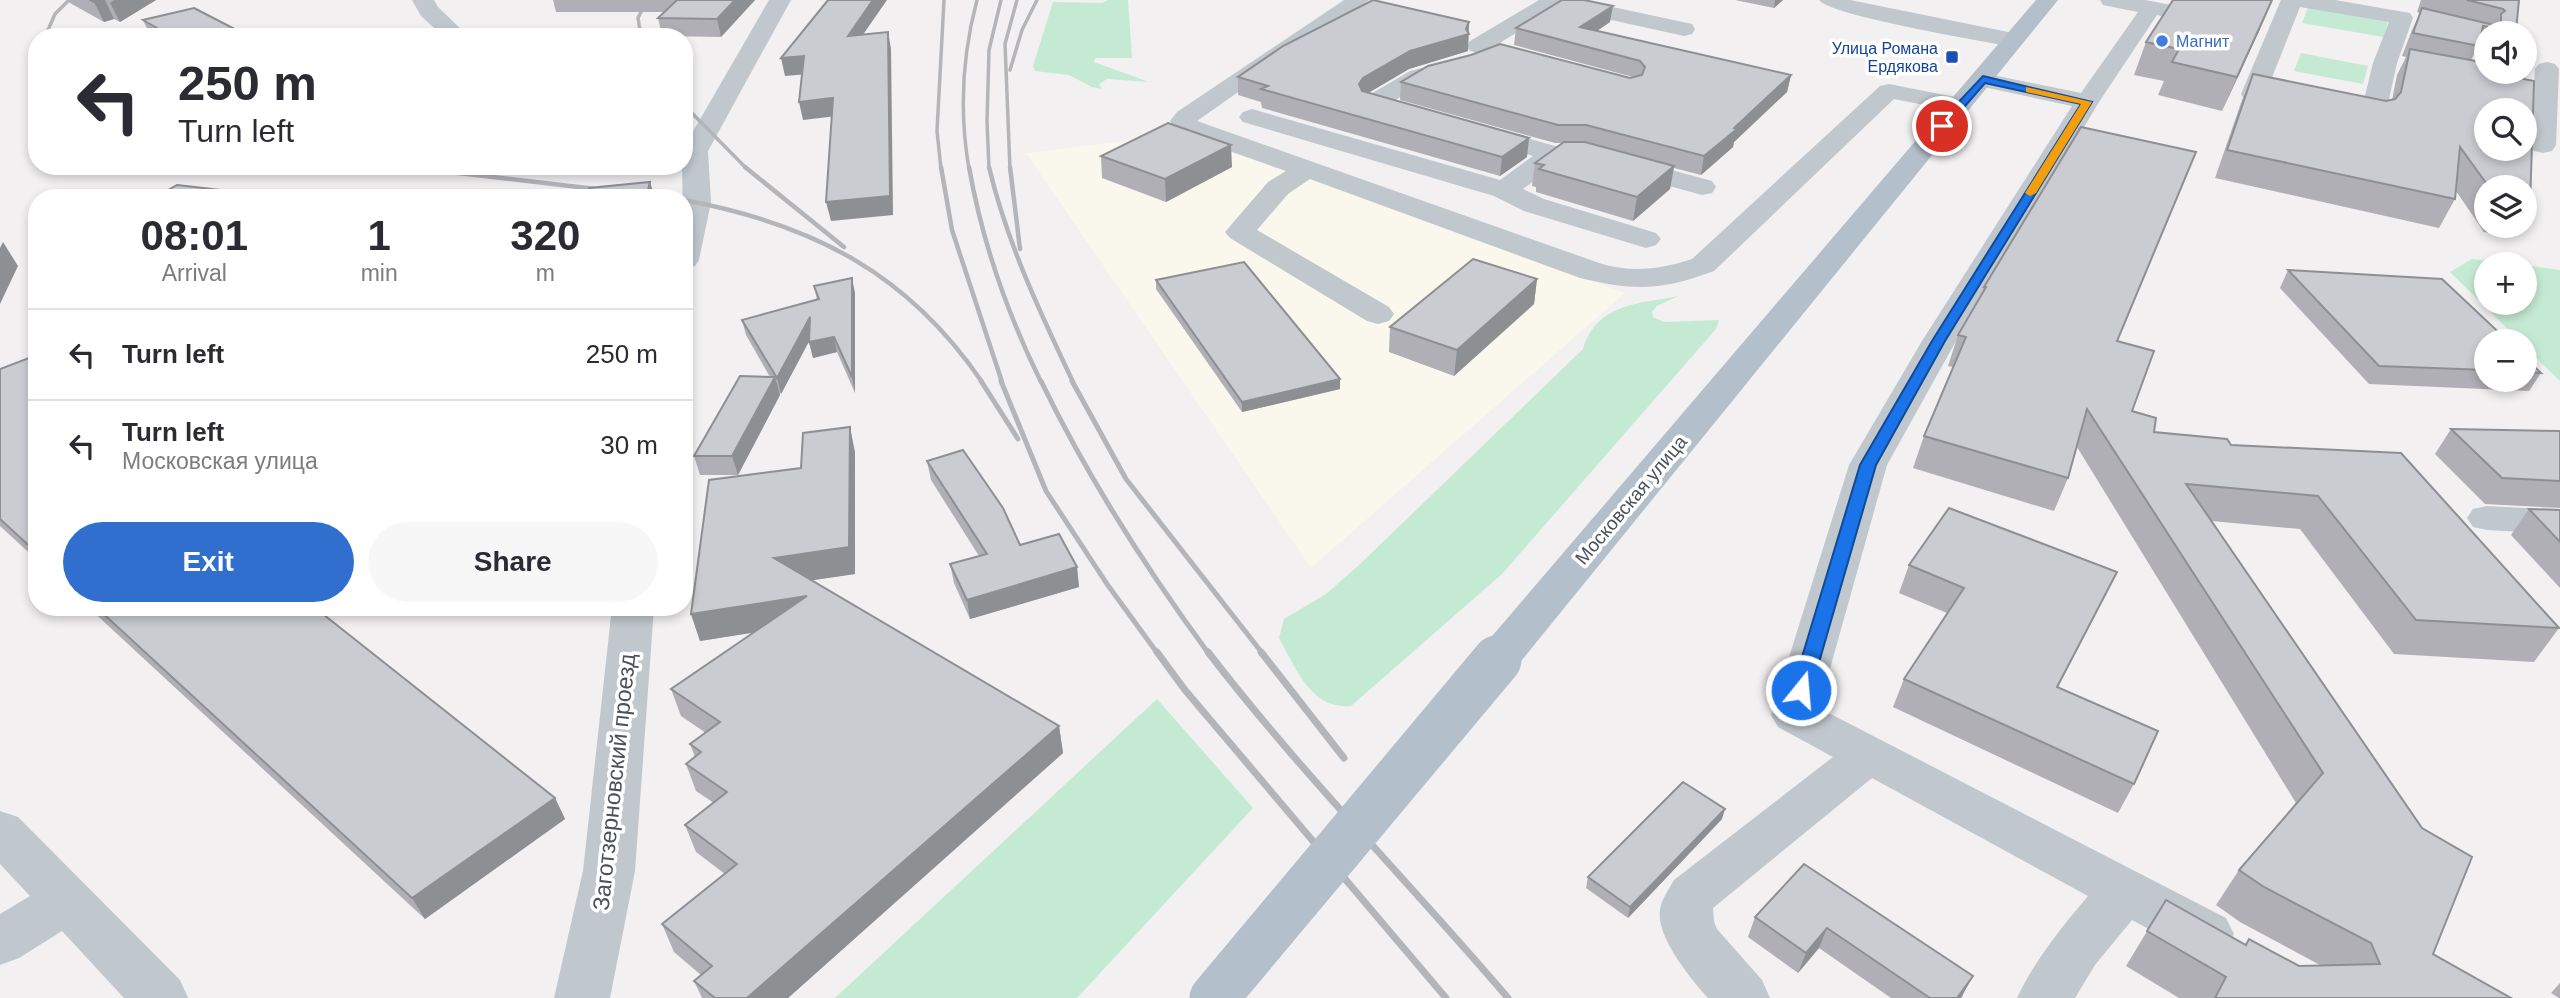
<!DOCTYPE html>
<html lang="en">
<head>
<meta charset="utf-8">
<style>
	body { margin:0; font-family:Arial,sans-serif; background:#f7f7f7; color:#2b2b33; height:100vh; display:flex; flex-direction:column; font-size:26px; white-space:nowrap }
	* { box-sizing:border-box; margin:0 }
	p { font-size:23px; color:#7c7c81 }
	.icon { flex:none; width:38px; height:38px; fill:none; stroke:currentColor; stroke-width:2; stroke-linecap:round; stroke-linejoin:round }
	.map { position:relative; flex:1; overflow:hidden }
	.side { position:absolute; left:28px; top:189px; width:665px; height:427px; display:flex; flex-direction:column; background:#fff; border-radius:28px; box-shadow:0 4px 10px #0003 }
	.side>* { flex:none }
	.banner { position:absolute; left:28px; top:28px; width:665px; height:147px; border-radius:28px; box-shadow:0 4px 10px #0003; background:#fff; color:#2b2b33; overflow:hidden }
	.tools { position:absolute; left:2474px; top:21px; display:grid; gap:14px }
	.tools a { display:grid; place-items:center; width:63px; height:63px; border-radius:50%; background:#fff; box-shadow:0 4px 10px #0003; font-size:35px }
	.pin { position:absolute; display:grid; place-items:center; width:60px; height:60px; color:#fff; margin:-30px; border:4px solid #fff; border-radius:50%; box-shadow:0 2px 7px #0007 }
	.me { position:absolute; width:77px; margin:-38px; rotate:17deg; stroke-linejoin:round; filter:drop-shadow(0 0 5px #0008) }
	.turn { display:flex; align-items:center; gap:24px; height:147px; padding:0 35px; font-size:32px }
	.turn .icon { width:91px; height:91px; stroke-width:2.5 }
	.turn b { display:block; font-size:49px; line-height:60px }
	.eta { display:flex; justify-content:space-evenly; align-items:center; height:119px; text-align:center }
	.eta b { font-size:42px; font-weight:700; line-height:49px }
	.cta { display:flex; gap:14px; margin-top:auto; padding:14px 35px }
	.cta a { flex:1; height:80px; border-radius:42px; background:#306fcd; color:#fff; font-size:28px; font-weight:700; line-height:80px; text-align:center }
	.cta a+a { background:#f7f7f7; color:#2b2b33 }
	ul { padding:0; list-style:none }
	li { display:flex; align-items:center; gap:21px; height:91px; padding:0 35px; border-top:2px solid #e1e1e2 }
	li div { flex:1 }
	li b { display:block; font-size:26px }
	li em { font-style:normal }
	.map>svg:first-child { display:block }
	.commercial { fill:#faf7ec }
	.green { fill:#c5ead4 }
	.lines { fill:none; stroke-linecap:round; stroke-linejoin:round }
	.minor { fill:#c0c7cd; fill-rule:evenodd }
	.major { fill:#b3bfcb; fill-rule:evenodd }
	.rail-far3 { stroke:#b3b5b9; stroke-width:3.5 }
	.rail-far2 { stroke:#b3b5b9; stroke-width:4.5 }
	.rail-far1 { stroke:#b3b5b9; stroke-width:5 }
	.rail { stroke:#b3b5b9; stroke-width:7 }
	.major-bridge { stroke:#b3bfcb; stroke-width:49 }
	.wall { fill:#afafb5 }
	.shaded-wall { fill:#8e8f93 }
	.building { fill:#cbccd2; stroke:#8e8f93; stroke-width:2; fill-rule:evenodd }
	.route { fill:#1a73e8; stroke:#114b97; stroke-width:2 }
	.slow { fill:#f59e0b }
	.shop-dot { fill:#3f7fe0; stroke:#fff; stroke-width:2.5 }
	.transit-dot { fill:#1a4fb4; stroke:#fff; stroke-width:2.5 }
	.labels { text-anchor:middle; dominant-baseline:central; stroke-width:7; stroke-linejoin:round; paint-order:stroke }
	.far-shop-label { font-size:16px; fill:#366cbe; stroke:#fff; text-anchor:start }
	.far-transit-label { font-size:16px; fill:#164399; stroke:#fff; text-anchor:end }
	.street-label { font-size:19px; fill:#4a535b; stroke:#fff }
	.near-street-label { font-size:23px; fill:#4a535b; stroke:#fff }
</style>
</head>
<body>
<div class="map">
<svg width="2560" height="998" viewBox="0 0 2560 998">
	<rect width="100%" height="100%" fill="#f2f0f0"/>
	<!-- commercial -->
	<path class="commercial" d="M1183 134 1625 293 1311 568 1026 153Z"/>
	<!-- green -->
	<g class="green">
		<path d="M1108 0H1128L1132 58H1095L1094 62 1149 82 1107 79 1099 84 1102 89 1092 87 1069 75 1035 71 1033 66 1053 2 1102 3Z"/>
		<path d="M2310 3 2389 17 2384 37 2302 23Z"/>
		<path d="M2301 53 2368 66 2363 84 2294 71Z"/>
		<path d="M2472 259 2515 264H2487V303H2525V265L2560 270V381L2525 347V341H2520L2450 272Z"/>
		<path d="M1678 296 1657 306 1652 312 1653 317 1664 322 1719 320 1716 329 1502 574 1351 706C1311 710 1296 668 1279 638L1284 619 1326 594 1358 566 1583 349C1597 303 1639 304 1678 296Z"/>
		<path d="M1157 699 1253 808 1077 998H835Z"/>
	</g>
	<g class="lines">
		<!-- minor -->
		<g class="minor">
			<path d="M412 0H434L438 7 469 37H444L421 16Z"/>
			<path d="M769 0H791L708 151 711 202 699 260 695 266 684 269 682 166H684V147Z"/>
			<path d="M1344 0H1369L1197 121 1602 264C1634 273 1661 269 1692 259L1880 86 1889 84 1960 98 1969 100 1972 105 1969 110 1960 112 1894 99 1714 271C1660 291 1635 291 1580 278L1310 179 1288 194 1257 230 1389 307 1394 314 1389 321 1378 324 1367 321 1230 238 1225 232 1268 182 1286 171 1189 137 1175 130 1170 121 1177 112Z"/>
			<path d="M1539 0H1580L1692 24 1695 29 1692 34 1684 36 1557 8 1498 44 1548 56 1552 61 1548 66 1540 68 1470 51 1467 46 1470 41Z"/>
			<path d="M1819 0H1850L2013 33 2021 35 2024 40 2021 45 2013 47C1984 41 1830 16 1819 0Z"/>
			<path d="M2100 0H2145L2182 7 2185 12 2182 17 2174 19 2157 15 2099 102 1956 341 1887 465 1819 708 2226 918 2234 934 2226 950 2207 957 2188 950 2132 920 2095 965 2075 998H2017C2035 960 2061 928 2088 896L1872 778 1713 908 1714 922 1717 929 1762 980 1770 998H1708C1691 979 1656 937 1660 910 1661 900 1669 889 1674 880L1833 757 1778 727 1771 715 1849 465 1922 341 2072 106 1974 85 1971 80 1974 75 1983 73 2081 93 2138 12 2103 5Z"/>
			<path d="M2281 0H2335L2410 13 2413 18 2397 63 2385 118 2381 123C2365 127 2348 121 2332 117L2328 112 2332 107 2341 104 2362 108 2373 63 2389 22 2300 7 2267 90 2294 96 2297 101 2294 106 2285 108 2244 99 2241 94Z"/>
			<path d="M1449 61 1457 63 1461 68 1457 73 1426 81 1394 101 1422 109 1426 114 1422 119C1404 124 1382 113 1364 108L1361 103 1364 98 1410 71Z"/>
			<path d="M2547 62 2555 64 2559 69 2556 145 2552 151 2543 153 2534 151 2530 145 2533 98 2475 87 2472 82 2475 77 2484 75 2534 84 2535 69 2539 64Z"/>
			<path d="M1252 109 1500 180 1533 156 1469 137 1465 132 1469 127 1478 124 1555 146H1583L1712 181 1716 187 1712 193 1702 195 1582 162H1560L1523 189 1544 199 1656 233 1661 239 1656 245 1646 248 1524 211 1494 196 1243 122 1239 117 1243 112Z"/>
			<path d="M2487 506 2560 510V534L2487 530 2473 527 2467 518 2473 509Z"/>
			<path d="M612 607H654L635 871 610 998H554L583 871Z"/>
			<path d="M0 811 18 817 180 980 188 998H124L62 931 19 958 0 965V914L30 896 0 864Z"/>
		</g>
		<!-- major -->
		<path class="major" d="M2036 0H2058L1513 671 1497 676 1481 671 1475 660 1481 649Z"/>
		<!-- rail-far3 -->
		<g class="rail-far3">
			<path d="M45 37 55 14 69 0"/>
			<path d="M641 37 638 18 647 0"/>
			<path d="M1010 70 1022 30 1037 0"/>
			<path d="M684 105 747 169"/>
			<path d="M316 166 359 169"/>
			<path d="M398 166 422 169"/>
			<path d="M941 169 937 131 944 0"/>
			<path d="M969 169C959 111 962 56 977 0"/>
			<path d="M989 169 987 121 989 50 1001 0"/>
			<path d="M1010 169 1005 44 1017 0"/>
		</g>
		<!-- rail-far2 -->
		<g class="rail-far2">
			<path d="M332 167 407 172"/>
			<path d="M407 167 673 198"/>
			<path d="M745 167 844 247"/>
			<path d="M941 167 952 230 1002 382"/>
			<path d="M969 167C982 241 1008 315 1041 382"/>
			<path d="M989 167C1007 243 1040 312 1073 382"/>
			<path d="M1010 167 1020 249"/>
			<path d="M684 200C812 224 908 273 982 382"/>
		</g>
		<!-- rail-far1 -->
		<g class="rail-far1">
			<path d="M981 381 1018 439"/>
			<path d="M1001 381 1046 491 1107 584 1158 654"/>
			<path d="M1041 381C1088 478 1145 567 1209 654"/>
			<path d="M1072 381 1126 479 1263 654"/>
		</g>
		<!-- rail -->
		<g class="rail">
			<path d="M1157 652 1185 690 1446 998"/>
			<path d="M1208 652C1301 773 1409 882 1508 998"/>
			<path d="M1261 652 1344 758"/>
		</g>
		<!-- major-bridge -->
		<path class="major-bridge" d="M1214 998 1497 660"/>
	</g>
	<!-- wall -->
	<g class="wall">
		<path d="M68 0H156L120 22 114 19 104 22 70 3Z"/>
		<path d="M553 0H755L721 37 662 36 658 18 664 12H556Z"/>
		<path d="M1735 0H1783L1774 8Z"/>
		<path d="M2421 0H2519L2515 33H2487V51L2477 49 2471 60 2514 77 2530 206 2525 214V187H2487V226H2518L2512 236 2484 232 2456 191 2455 199 2439 228 2215 178 2242 100 2253 74 2386 101 2392 100 2397 75 2406 57 2402 56 2412 30 2420 13 2417 12Z"/>
		<path d="M143 20 250 37H151Z"/>
		<path d="M1469 22 1468 51 1409 69 1368 93 1527 157 1500 176 1262 108 1261 102 1238 95V77Z"/>
		<path d="M1610 22 1597 31 1791 75 1787 92 1734 142 1733 147 1701 175 1674 168 1670 189 1633 221 1536 192V187L1532 186 1535 163 1562 143H1555L1400 100 1401 82 1633 77 1514 45 1516 28Z"/>
		<path d="M2260 29 2222 111 2158 95 2164 81 2134 75 2146 42Z"/>
		<path d="M1101 156 1232 167 1166 202 1102 178Z"/>
		<path d="M2288 270 2487 341V380H2525V372L2541 373 2529 391 2369 384 2280 288Z"/>
		<path d="M1537 279 1534 304 1454 376 1389 352 1390 327Z"/>
		<path d="M1156 280 1340 379V389L1242 412 1156 289Z"/>
		<path d="M814 286 855 293V393L837 352 813 358 809 341 781 394 779 392 780 395 738 475H700L694 456 770 377 746 335 742 320 817 300Z"/>
		<path d="M1984 287 2117 341 2132 411 2154 432 2231 445 2559 628 2534 662 2394 654 2300 529 2211 521 2433 954 2511 998H2179L2126 966 2166 900 2245 944 2249 939 2299 966 2320 965 2240 922 2216 905 2239 870 2296 803 2077 447 2068 478 2054 511 1913 468 1924 436 1953 367 1948 366 1958 335 1981 297Z"/>
		<path d="M37 355V560L0 526V369Z"/>
		<path d="M850 427 855 453V574L811 580 1059 726 1063 753 788 998H702L694 981 701 975 674 952 662 924 725 874 696 852 685 825 714 803 696 791 686 764 695 757 690 744 706 733 681 716 671 689 754 632 700 641 691 614 801 468Z"/>
		<path d="M2451 429 2560 431V508L2485 504 2435 454Z"/>
		<path d="M927 461 1020 545 1077 567 1079 587 970 619 954 583 950 564 979 556 931 480Z"/>
		<path d="M2529 509 2560 510V588L2511 535Z"/>
		<path d="M1909 565 2117 572 2058 687 2134 784 2118 813 1893 707 1904 679 1947 613 1899 593Z"/>
		<path d="M88 607H314L555 798 565 819 425 919Z"/>
		<path d="M1722 819 1628 918 1586 888 1588 877Z"/>
		<path d="M1804 864 1963 996 1961 998H1891L1819 948 1798 973 1748 937 1755 917Z"/>
		<path d="M2560 983V998H2559L2551 993Z"/>
	</g>
	<!-- shaded-wall -->
	<g class="shaded-wall">
		<path d="M105 0 114 19 104 22 94 2Z"/>
		<path d="M114 0H156L120 22 110 3Z"/>
		<path d="M735 0H755L721 37 717 19Z"/>
		<path d="M873 0H887L851 52 848 36Z"/>
		<path d="M1775 0H1783L1774 8Z"/>
		<path d="M2273 0 2260 29 2222 111 2237 77Z"/>
		<path d="M1613 6 1610 22 1577 44 1580 27Z"/>
		<path d="M1469 22 1468 51 1409 69 1363 96 1359 84 1363 78 1410 51 1466 29Z"/>
		<path d="M888 32 891 49 893 215 831 221 826 202Z"/>
		<path d="M804 56 808 74 785 76 781 58Z"/>
		<path d="M1791 75 1787 92 1734 142 1733 147 1701 175 1704 156Z"/>
		<path d="M833 98 837 116 803 120 799 102Z"/>
		<path d="M1529 138 1527 157 1500 176 1502 157Z"/>
		<path d="M1231 145 1232 167 1166 202 1165 179Z"/>
		<path d="M1674 166 1670 189 1633 221 1637 197Z"/>
		<path d="M650 182 655 198H646Z"/>
		<path d="M3 242 18 266 0 304V248Z"/>
		<path d="M852 278 855 293V393L852 377Z"/>
		<path d="M1537 279 1534 304 1454 376 1457 350Z"/>
		<path d="M810 317 814 332 781 394 777 378Z"/>
		<path d="M834 337 837 352 813 358 809 342Z"/>
		<path d="M775 377 780 395 738 475 732 456Z"/>
		<path d="M1340 379V389L1242 412V402Z"/>
		<path d="M850 427 855 453V574L781 585 774 558Z"/>
		<path d="M1077 567 1079 587 970 619 967 600Z"/>
		<path d="M2117 572 2103 600 2043 715 2057 687Z"/>
		<path d="M807 596 815 623 700 641 691 614Z"/>
		<path d="M1059 726 1063 753 788 998H747Z"/>
		<path d="M555 798 565 819 425 919 412 898Z"/>
		<path d="M1725 809 1722 819 1628 918 1630 907Z"/>
		<path d="M1827 928 1819 948 1798 973 1806 953Z"/>
		<path d="M1973 976 1961 998H1957Z"/>
	</g>
	<!-- building -->
	<g class="building">
		<path d="M90 0H104L94 2Z"/>
		<path d="M677 0H735L717 19 658 18Z"/>
		<path d="M828 0H873L848 36 888 32 890 196 826 202 833 98 799 102 804 56 781 58Z"/>
		<path d="M1373 0 1469 22 1466 29 1469 34 1410 51 1363 78 1359 84 1362 91 1529 138 1502 157 1261 89 1268 86 1238 77 1283 46Z"/>
		<path d="M1562 0H1584L1613 6 1580 27 1791 75 1734 128 1737 129 1704 156 1586 125H1558L1401 82 1428 66 1471 55 1500 44 1630 78 1642 75 1645 67 1640 61 1516 28Z"/>
		<path d="M2173 0H2272L2237 77 2172 62 2179 49 2146 42Z"/>
		<path d="M2467 0H2519L2516 31 2483 26 2479 46 2413 33 2422 8 2498 26 2501 24V14L2505 11 2503 9Z"/>
		<path d="M194 8 250 37H173L143 20Z"/>
		<path d="M2410 49 2487 63V72H2514V77L2534 81 2530 206H2525V187H2489L2460 147 2455 199 2227 150 2253 74 2386 101 2395 99 2401 92ZM2487 110H2525V149H2487Z"/>
		<path d="M1168 123 1231 145 1165 179 1101 156Z"/>
		<path d="M2081 127 2196 152 2117 341 2154 351 2132 411 2156 418 2154 432 2227 439 2231 445 2401 453 2559 628 2416 620 2318 496 2186 484 2422 828 2472 857 2433 954 2511 998H2215L2226 977 2147 931 2166 900 2246 945 2249 939 2299 966 2380 964 2371 943 2264 887 2239 870 2323 773 2087 409 2068 478 1924 436 1966 337 1958 335 1986 287H1984Z"/>
		<path d="M1564 142H1585L1674 166 1637 197 1539 169 1544 165 1535 163Z"/>
		<path d="M650 182 646 198H585L589 188Z"/>
		<path d="M177 185 291 198H154Z"/>
		<path d="M1473 259 1537 279 1457 350 1390 327Z"/>
		<path d="M1244 262 1340 379 1242 402 1156 280Z"/>
		<path d="M2288 270 2442 279 2508 341H2487V370L2379 366Z"/>
		<path d="M852 278V377L834 337 809 342 810 317 777 378 742 320 819 299 814 286Z"/>
		<path d="M37 355V553L0 519V369Z"/>
		<path d="M2525 358 2541 373 2525 372Z"/>
		<path d="M740 376 775 377 732 456H694Z"/>
		<path d="M850 427 849 547 774 558 1059 726 747 998H715L694 981 712 966 662 924 737 864 685 825 727 792 686 764 701 752 690 744 720 722 671 689 807 596 691 614 709 480 801 468 803 433Z"/>
		<path d="M2451 429 2560 431V481L2502 478Z"/>
		<path d="M963 450 1003 508 1020 545 1059 534 1077 567 967 600 950 564 987 554 927 461Z"/>
		<path d="M1949 508 2117 572 2057 687 2158 731 2134 784 1904 679 1964 588 1909 565Z"/>
		<path d="M2529 509 2560 510V542Z"/>
		<path d="M96 607H314L555 798 412 898Z"/>
		<path d="M1683 782 1725 809 1630 907 1588 877Z"/>
		<path d="M1804 864 1973 976 1957 998H1930L1827 928 1806 953 1755 917Z"/>
	</g>
	<!-- route -->
	<path class="route" d="M1983 76 2092 102 1945 341 1876 465 1811 690 1808 695H1795L1792 690 1860 465 1932 341 2081 104 1985 83 1946 128H1938V124Z"/>
	<!-- slow -->
	<path class="slow" d="M2026 87 2092 102 2036 193 2030 196 2025 193 2081 104 2026 92Z"/>
	<!-- markers -->
	<circle class="shop-dot" cx="2162" cy="41" r="7"/>
	<rect class="transit-dot" x="1945" y="50" width="14" height="14" rx="3.5"/>
	<g class="labels">
		<!-- far-shop labels -->
		<g class="far-shop-label">
			<text x="2176" y="41">Магнит</text>
		</g>
		<!-- far-transit labels -->
		<g class="far-transit-label">
			<text x="1938" y="48">Улица Романа<tspan x="1938" dy="18">Ердякова</tspan></text>
		</g>
		<!-- street labels -->
		<g class="street-label">
			<text transform="translate(1631 500) rotate(-50)">Московская улица</text>
		</g>
		<!-- near-street labels -->
		<g class="near-street-label">
			<text transform="translate(614 782) rotate(-84)">Заготзерновский проезд</text>
		</g>
	</g>
</svg>
<div class="tools">
<a><svg class="icon" aria-label="sound" viewBox="0 0 24 24"><path d="M4 9h4l5-4v14l-5-4H4zM17 9q2 3 0 6"/></svg></a>
<a><svg class="icon" aria-label="search" viewBox="0 0 24 24"><circle cx="10" cy="10" r="6"/><path d="M15 15l6 6"/></svg></a>
<a><svg class="icon" aria-label="layers" viewBox="0 0 24 24"><path d="M12 4l9 5-9 5-9-5zM3 14l9 5 9-5"/></svg></a>
<a>+</a>
<a>−</a>
</div>
<div class="pin" style="left:1942px;top:126px;background:#d93025"><svg class="icon" aria-label="arrive" viewBox="0 0 24 24"><path d="M6 21V4h12l-3 4 3 4H6"/></svg></div>
<svg class="me" style="left:1801px;top:690px" viewBox="-20 -20 40 40"><circle r="17" fill="#1a73e8" stroke="#fff" stroke-width="3"/><path d="M0-11L8 9 0 5-8 9z" fill="#fff"/></svg>
<div class="banner">
<div class="turn"><svg class="icon" aria-label="left" viewBox="0 0 24 24"><path d="M17 20v-9H6M10 6l-5 5 5 5"/></svg><div><b>250 m</b>Turn left</div></div>
</div>
<section class="side">
<div class="eta">
<div><b>08:01</b><p>Arrival</p></div>
<div><b>1</b><p>min</p></div>
<div><b>320</b><p>m</p></div>
</div>
<ul>
<li><svg class="icon" aria-label="left" viewBox="0 0 24 24"><path d="M17 20v-9H6M10 6l-5 5 5 5"/></svg><div><b>Turn left</b></div><em>250 m</em></li>
<li><svg class="icon" aria-label="left" viewBox="0 0 24 24"><path d="M17 20v-9H6M10 6l-5 5 5 5"/></svg><div><b>Turn left</b><p>Московская улица</p></div><em>30 m</em></li>
</ul>
<div class="cta"><a>Exit</a><a>Share</a></div>
</section>
</div>
</body>
</html>
